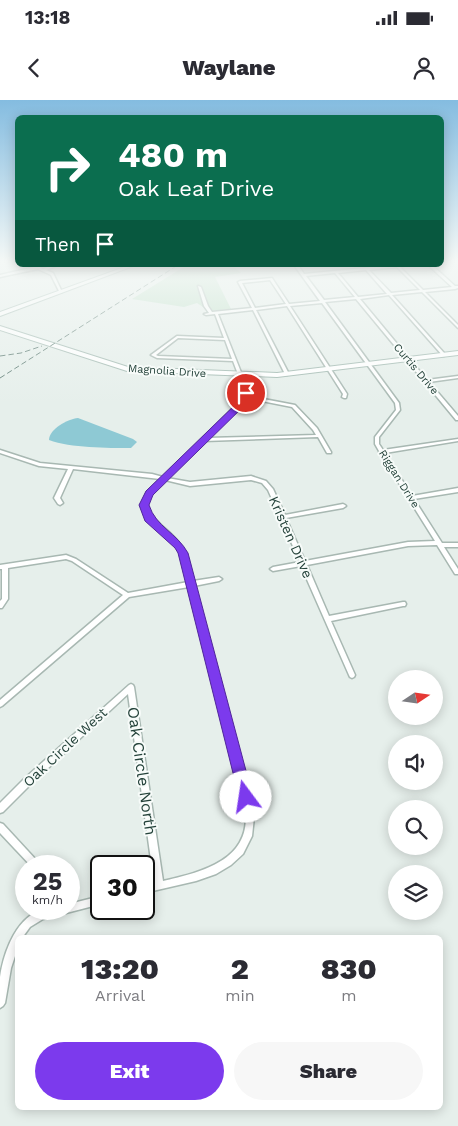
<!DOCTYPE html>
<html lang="en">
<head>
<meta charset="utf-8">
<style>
	body { margin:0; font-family:"Work Sans",sans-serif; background:#f7f7f7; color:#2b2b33; height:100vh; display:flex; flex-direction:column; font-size:19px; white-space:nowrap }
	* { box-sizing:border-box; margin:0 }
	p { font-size:16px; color:#7c7c81 }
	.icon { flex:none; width:28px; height:28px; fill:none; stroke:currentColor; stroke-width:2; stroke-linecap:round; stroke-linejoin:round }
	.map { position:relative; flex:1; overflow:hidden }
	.sheet { position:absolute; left:15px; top:835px; width:428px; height:175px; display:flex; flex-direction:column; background:#fff; border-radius:8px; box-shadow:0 2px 12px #0003 }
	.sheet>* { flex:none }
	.hud { position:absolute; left:15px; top:15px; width:429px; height:152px; border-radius:8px; box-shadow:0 2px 12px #0003; background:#0b6e4f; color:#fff; overflow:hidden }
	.needle { width:32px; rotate:77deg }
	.controls { position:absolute; left:388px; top:570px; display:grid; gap:10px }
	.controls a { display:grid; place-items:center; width:55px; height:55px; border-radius:50%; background:#fff; box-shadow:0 2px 12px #0003; font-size:25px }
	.speed { position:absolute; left:15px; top:755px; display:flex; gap:10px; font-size:25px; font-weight:700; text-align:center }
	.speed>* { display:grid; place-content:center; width:65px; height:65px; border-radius:50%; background:#fff; box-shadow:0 2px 12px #0003; line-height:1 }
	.speed small { font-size:12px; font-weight:400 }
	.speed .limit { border:2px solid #111; border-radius:8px; background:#fff; color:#111 }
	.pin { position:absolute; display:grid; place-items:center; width:42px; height:42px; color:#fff; margin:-21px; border:2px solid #fff; border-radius:50%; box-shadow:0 1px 5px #0007 }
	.me { position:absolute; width:55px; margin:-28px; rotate:346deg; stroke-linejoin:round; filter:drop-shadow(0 0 4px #0008) }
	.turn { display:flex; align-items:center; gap:18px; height:105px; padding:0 20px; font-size:22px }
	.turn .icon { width:65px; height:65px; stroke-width:2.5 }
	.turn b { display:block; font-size:35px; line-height:42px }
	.then { display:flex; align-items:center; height:48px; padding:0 20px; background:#0003; gap:10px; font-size:19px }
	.eta { display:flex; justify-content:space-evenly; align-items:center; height:85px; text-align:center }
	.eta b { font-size:30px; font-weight:800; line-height:35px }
	.primary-button { display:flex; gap:10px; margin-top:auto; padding:10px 20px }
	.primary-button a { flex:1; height:58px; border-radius:30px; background:#7c3aed; color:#fff; font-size:20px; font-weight:800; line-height:58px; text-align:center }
	.primary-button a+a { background:#f7f7f7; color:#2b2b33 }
	.status { display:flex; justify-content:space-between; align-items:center; height:35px; padding:0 25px; background:#fff; direction:ltr }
	.status svg { height:14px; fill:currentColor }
	header { display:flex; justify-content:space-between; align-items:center; height:65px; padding:0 20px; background:#fff; font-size:22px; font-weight:800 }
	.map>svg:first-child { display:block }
	.green { fill:#bfe0c8 }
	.water { fill:#8ec9d4 }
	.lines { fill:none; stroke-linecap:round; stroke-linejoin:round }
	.street-casing { stroke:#a8b8b2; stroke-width:3 }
	.secondary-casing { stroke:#a4bbb3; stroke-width:2 }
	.street { fill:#fff; fill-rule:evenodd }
	.secondary { fill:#fff; fill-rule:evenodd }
	.rail { stroke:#5f7d75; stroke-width:1; stroke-dasharray:5.5 3; stroke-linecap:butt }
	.route { fill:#7c3aed; stroke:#51269a }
	.labels { text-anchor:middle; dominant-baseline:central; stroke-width:4; stroke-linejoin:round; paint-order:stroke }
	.far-street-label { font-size:11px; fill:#24423a; stroke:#f7fbf9 }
	.street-label { font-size:14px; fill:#24423a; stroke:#f7fbf9 }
	.near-street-label { font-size:16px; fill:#24423a; stroke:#f7fbf9 }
</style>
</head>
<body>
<div class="status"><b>13:18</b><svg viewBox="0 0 49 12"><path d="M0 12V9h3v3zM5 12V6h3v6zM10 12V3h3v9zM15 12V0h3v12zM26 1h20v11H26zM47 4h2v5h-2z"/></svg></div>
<header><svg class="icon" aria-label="back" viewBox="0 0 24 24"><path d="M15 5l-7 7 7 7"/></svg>Waylane<svg class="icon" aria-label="person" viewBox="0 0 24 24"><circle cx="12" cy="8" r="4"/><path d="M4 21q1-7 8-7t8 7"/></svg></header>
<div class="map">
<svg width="458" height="1026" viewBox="0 0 458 1026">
	<rect width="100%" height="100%" fill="#e6efeb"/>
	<!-- green -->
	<path class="green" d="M187 165H232L241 173 215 177 231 209 209 211 197 203 184 207 132 199Z"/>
	<!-- water -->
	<path class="water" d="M78 318 133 339 137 342 131 348C107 348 71 348 49 340 49 329 68 319 78 318Z"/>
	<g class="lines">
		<defs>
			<g id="street">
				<path d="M31 165H36L43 169 53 165H58L46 170 53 173 62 192 59 191 51 175 38 169 0 177V175L35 167Z"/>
				<path d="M294 165H298L304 174 395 165H408L400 167 423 190 452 187 428 165H432L455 186H458V188L455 189 425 192 458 225V228L422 192 392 195 445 254 446 255 444 256H443L389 195 360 199 427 280 458 276V278L429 282 458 316V320H456L356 199 325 202 399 303 400 310 379 337V344L383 350 458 339V341L385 353 412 396 458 388V392L414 399 442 443H458V447H444L458 469V474H455L437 445 408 446 307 465 329 516 403 502H405L406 504 405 506H403L331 521 355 575 354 577 352 578 350 577 349 575 301 466 273 471 270 469 273 467 300 462 268 390 262 383 251 380 190 386 165 380 151 394 147 405C154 425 169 428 180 444 188 454 190 469 193 481L219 477 222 479 219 481 194 486 252 704 254 717 252 736 243 754 231 765 216 774 196 781 144 793V785L154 782 128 594 31 684 3 712 0 713V703L25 678 129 585 131 584 133 585 134 587 163 781C202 772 253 760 245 708L189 487 129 497 2 606 0 607V600L123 495 72 461 66 459 8 468V499L2 508H0V501L2 499V469H0V465L66 455 76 459 128 493 188 482 180 453 177 447C164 432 148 425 141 405L147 392 160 379 73 369 60 398 63 403 60 405 58 404 54 398 68 369 39 366 0 353V350L40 363 152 374 163 377 244 297V290L233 261 157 258 151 255 177 236 224 238 215 214 206 215 204 214 209 213 204 206 198 186 201 187 208 206 212 212 252 208 238 182 240 181 272 178 289 204 320 201ZM397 167 420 190 391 193 369 170ZM366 170 387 194 358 197 338 173ZM335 173 355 197 324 200 306 176ZM270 180 286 204 255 208 242 183ZM322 203 395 303 396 310 375 337V344L379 351V352L380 353 435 441 408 442 305 461 286 418 343 408 346 406 345 405 343 404 285 415 273 389 266 381 251 376 190 382 167 378 204 341 318 337 327 353H331V352L317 328 295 305 248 296V290L218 214 253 210 285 274 287 275 289 274 256 210 287 206 343 294 342 297 344 298H346L347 294 290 206ZM178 238 225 240 232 259 158 256 156 255ZM247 298 292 307 313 330 316 335 207 338Z"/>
				<path d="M0 723 3 724 39 763 40 766H31L0 733Z"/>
				<path d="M101 796V804L43 819 30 827 22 838H18V847L11 868 5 903 3 906 0 908C0 898 0 887 0 877 4 851 17 815 45 809 53 808 61 809 69 809V804Z"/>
			</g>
			<g id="secondary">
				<path d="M130 165H136L0 216V212Z"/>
				<path d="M0 226 128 267 277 273 458 251V255L277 277 127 271 0 230Z"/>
			</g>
		</defs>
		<!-- street casing -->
		<use href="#street" class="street-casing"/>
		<!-- secondary casing -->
		<use href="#secondary" class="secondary-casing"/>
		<!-- street -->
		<use href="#street" class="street"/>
		<!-- secondary -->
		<use href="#secondary" class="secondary"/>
		<!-- rail -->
		<g class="rail">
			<path d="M0 256 21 253 42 246"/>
			<path d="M0 278 178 165"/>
		</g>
	</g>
	<!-- sky -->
	<linearGradient id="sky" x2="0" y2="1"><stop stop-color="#84bce0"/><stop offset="0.53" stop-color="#f4f8f6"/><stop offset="1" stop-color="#f4f8f6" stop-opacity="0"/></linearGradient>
	<rect width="458" height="304" fill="url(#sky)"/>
	<!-- route -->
	<path class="route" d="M244 291 250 293 246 304 153 395 149 405C156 427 177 433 188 453L253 697 251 702 246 704 241 702 239 697 178 453 175 448 145 421 139 405 146 391 239 301Z"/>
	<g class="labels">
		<!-- far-street labels -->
		<g class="far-street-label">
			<text transform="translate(416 269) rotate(50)">Curtis Drive</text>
			<text transform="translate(167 271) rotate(4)">Magnolia Drive</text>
			<text transform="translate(399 379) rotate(58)">Riggan Drive</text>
		</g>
		<!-- street labels -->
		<g class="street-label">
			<text transform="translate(291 437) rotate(66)">Kristen Drive</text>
			<text transform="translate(65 647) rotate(-43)">Oak Circle West</text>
		</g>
		<!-- near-street labels -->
		<g class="near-street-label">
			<text transform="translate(142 671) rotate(82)">Oak Circle North</text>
		</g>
	</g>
</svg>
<div class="controls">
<a><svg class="needle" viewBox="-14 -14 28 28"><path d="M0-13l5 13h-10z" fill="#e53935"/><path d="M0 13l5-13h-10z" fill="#7c7c81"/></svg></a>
<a><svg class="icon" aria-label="sound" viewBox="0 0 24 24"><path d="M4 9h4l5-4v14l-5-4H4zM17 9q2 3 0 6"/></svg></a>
<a><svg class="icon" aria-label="search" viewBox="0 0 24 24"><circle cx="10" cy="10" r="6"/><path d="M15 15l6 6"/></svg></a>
<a><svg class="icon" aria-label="layers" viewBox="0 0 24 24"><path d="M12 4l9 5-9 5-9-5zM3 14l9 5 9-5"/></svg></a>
</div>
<div class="speed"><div>25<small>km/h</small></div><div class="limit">30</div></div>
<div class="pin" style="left:246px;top:293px;background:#d93025"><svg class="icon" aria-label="arrive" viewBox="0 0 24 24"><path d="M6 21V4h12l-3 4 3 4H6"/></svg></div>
<svg class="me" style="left:246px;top:697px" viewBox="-20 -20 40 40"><circle r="19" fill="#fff"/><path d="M0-13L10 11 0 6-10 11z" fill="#7c3aed"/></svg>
<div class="hud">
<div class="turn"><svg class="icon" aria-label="right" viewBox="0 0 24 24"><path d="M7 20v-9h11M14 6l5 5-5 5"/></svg><div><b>480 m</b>Oak Leaf Drive</div></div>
<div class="then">Then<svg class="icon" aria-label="arrive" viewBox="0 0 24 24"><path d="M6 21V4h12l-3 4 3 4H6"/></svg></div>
</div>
<section class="sheet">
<div class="eta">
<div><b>13:20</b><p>Arrival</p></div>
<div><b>2</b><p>min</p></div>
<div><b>830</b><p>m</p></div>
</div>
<div class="primary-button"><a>Exit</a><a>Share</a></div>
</section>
</div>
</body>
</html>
